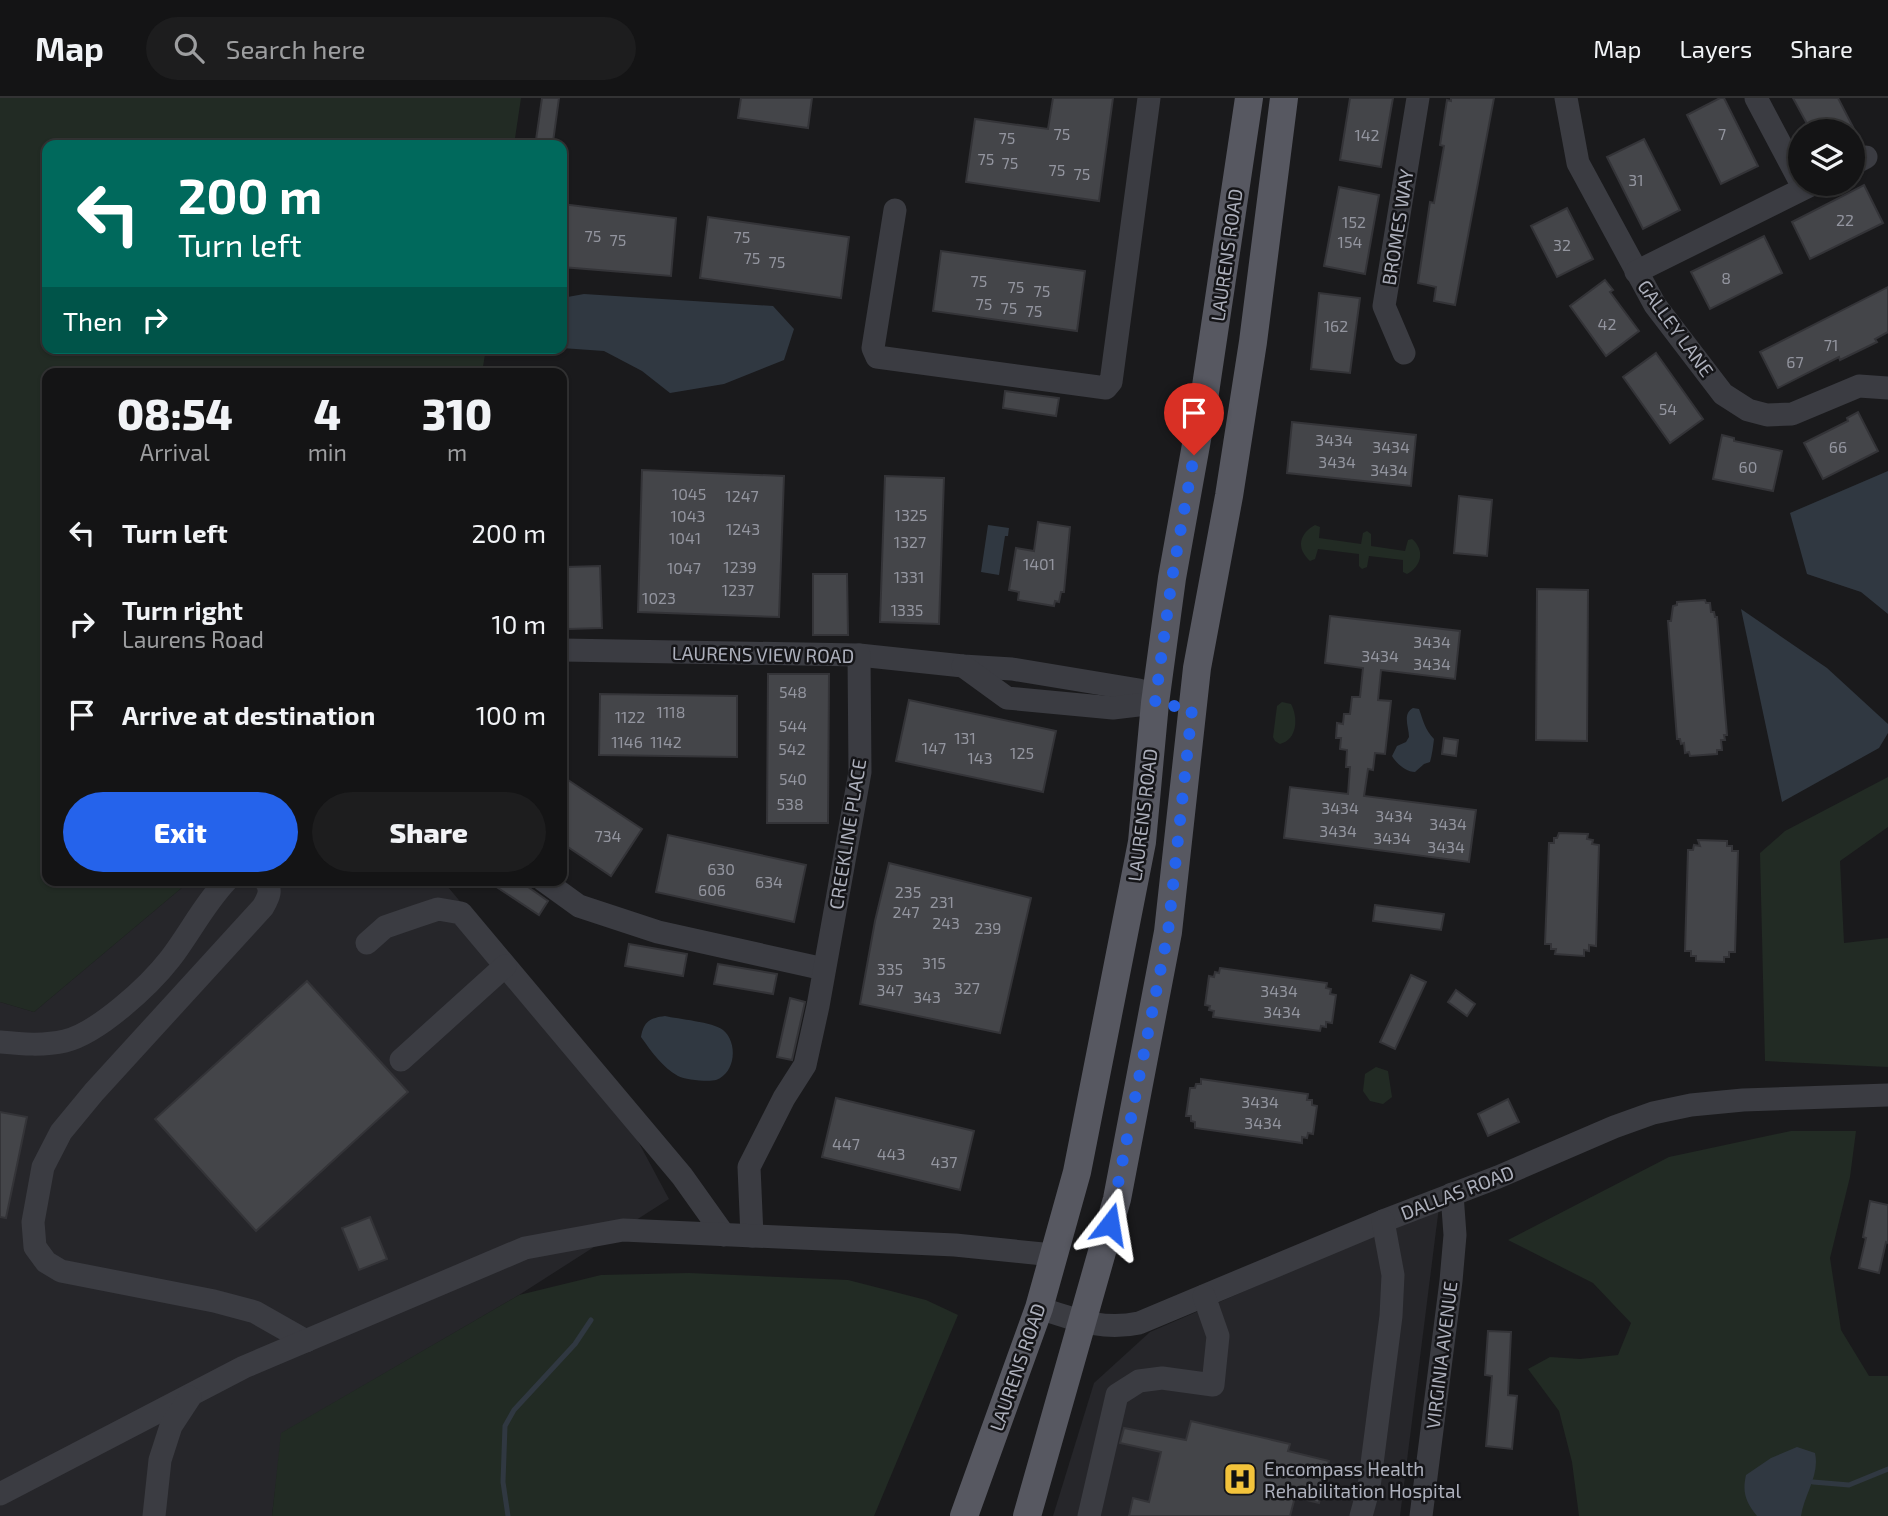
<!DOCTYPE html>
<html lang="en">
<head>
<meta charset="utf-8">
<style>
	body { margin:0; font-family:"Exo 2",sans-serif; background:#1d1d1e; color:#f1f3f6; height:100vh; display:flex; flex-direction:column; font-size:26px; white-space:nowrap }
	* { box-sizing:border-box; margin:0 }
	p { font-size:23px; color:#9d9ea0 }
	.icon { flex:none; width:38px; height:38px; fill:none; stroke:currentColor; stroke-width:2; stroke-linecap:round; stroke-linejoin:round }
	.map { position:relative; flex:1; overflow:hidden }
	.details { position:absolute; left:42px; top:270px; width:525px; height:518px; display:flex; flex-direction:column; background:#141415; border-radius:14px; box-shadow:0 2px 5px #0004,0 0 0 2px #333334 }
	.details>* { flex:none }
	.guide { position:absolute; left:42px; top:42px; width:525px; height:214px; border-radius:14px; box-shadow:0 2px 5px #0004,0 0 0 2px #333334; background:#00695c; color:#fff; overflow:hidden }
	.controls { position:absolute; left:1788px; top:21px; display:grid; gap:14px }
	.controls a { display:grid; place-items:center; width:77px; height:77px; border-radius:50%; background:#141415; box-shadow:0 2px 5px #0004,0 0 0 2px #333334; font-size:35px }
	.pin { position:absolute; display:grid; place-items:center; width:60px; height:60px; color:#fff; margin:-72px -30px; border-radius:50% 50% 50% 0; rotate:-45deg; box-shadow:0 0 7px #0007 }
	.pin .icon { rotate:45deg }
	.me { position:absolute; width:77px; margin:-38px; rotate:14deg; stroke-linejoin:round; filter:drop-shadow(0 0 5px #0008) }
	.turn { display:flex; align-items:center; gap:24px; height:147px; padding:0 21px; font-size:32px }
	.turn .icon { width:91px; height:91px; stroke-width:2.5 }
	.turn b { display:block; font-size:49px; line-height:60px }
	.then { display:flex; align-items:center; height:66px; padding:0 21px; background:#0003; gap:14px; font-size:26px }
	.eta { display:flex; justify-content:space-evenly; align-items:center; height:119px; text-align:center }
	.eta b { font-size:42px; font-weight:800; line-height:49px }
	.primary-button { display:flex; gap:14px; margin-top:auto; padding:14px 21px }
	.primary-button a { flex:1; height:80px; border-radius:42px; background:#2563eb; color:#fff; font-size:28px; font-weight:800; line-height:80px; text-align:center }
	.primary-button a+a { background:#1d1d1e; color:#f1f3f6 }
	ul { padding:0; list-style:none }
	li { display:flex; align-items:center; gap:21px; height:91px; padding:0 21px }
	li div { flex:1 }
	li b { display:block; font-size:26px }
	li em { font-style:normal }
	header { display:flex; align-items:center; gap:42px; box-sizing:border-box; height:98px; padding:0 35px; background:#141415; border-bottom:2px solid #333334 }
	header strong { font-size:33px }
	nav { display:flex; gap:38px; margin-inline-start:auto; font-size:24px }
	.search { width:490px; height:63px; background:#1d1d1e; display:flex; align-items:center; gap:18px; box-sizing:border-box; padding:0 24px; border-radius:38px; color:#9d9ea0; font-size:26px }
	.map>svg:first-child { display:block }
	.built { fill:#26262a }
	.green { fill:#222b24 }
	.water { fill:#303841 }
	.lines { fill:none; stroke-linecap:round; stroke-linejoin:round }
	.stream { stroke:#303841; stroke-width:5 }
	.building { fill:#444549; stroke:#343438; stroke-width:2 }
	.minor { stroke:#3b3c42; stroke-width:23 }
	.major { stroke:#575861; stroke-width:28 }
	.route { stroke:#2563eb; stroke-width:12; stroke-dasharray:0 21.6 }
	.labels { text-anchor:middle; dominant-baseline:central; stroke-width:5; stroke-linejoin:round; paint-order:stroke }
	.number-label { font-size:16px; fill:#93959f }
	.street-label { font-size:19px; fill:#adb0bc; stroke:#151518 }
	.poi-label { font-size:19px; fill:#adb0bc; stroke:#151518; text-anchor:start }
</style>
</head>
<body>
<header>
<strong>Map</strong>
<div class="search"><svg class="icon" aria-label="search" viewBox="0 0 24 24"><circle cx="10" cy="10" r="6"/><path d="M15 15l6 6"/></svg>Search here</div>
<nav><a>Map</a><a>Layers</a><a>Share</a></nav>
</header>
<div class="map">
<svg width="1888" height="1418" viewBox="0 0 1888 1418">
	<rect width="100%" height="100%" fill="#1a1a1c"/>
	<!-- built -->
	<g class="built">
		<path d="M191 782H442L595 963 669 1101 519 1197 282 1335 272 1418H0V904L34 914Z"/>
		<path d="M1439 1109 1400 1418H1053L1094 1285 1150 1234Z"/>
	</g>
	<!-- green -->
	<g class="green">
		<path d="M0 0H521L514 47H47V250H486L482 275H47V782H191L34 914 0 904Z"/>
		<path d="M1315 427 1320 429 1319 440 1361 446 1363 435 1367 433 1371 436V448L1405 453 1408 442 1412 441C1425 452 1422 468 1407 476L1403 474V462L1369 458 1367 469 1362 471 1359 468V456L1318 451 1315 461 1310 463C1296 450 1299 436 1315 427Z"/>
		<path d="M1282 604 1291 606C1298 619 1298 641 1280 646L1275 643 1273 639 1277 608Z"/>
		<path d="M1888 679V729L1840 763 1844 845 1888 840V969L1765 963 1760 755 1785 733Z"/>
		<path d="M1376 969 1388 973 1392 999 1383 1006 1370 1003 1363 993 1365 976Z"/>
		<path d="M1791 1033H1856L1850 1079 1830 1160 1841 1232 1869 1278H1888V1418H1579L1572 1364 1559 1313 1528 1271 1550 1259 1580 1261 1618 1257 1631 1225 1593 1185 1508 1142 1669 1059Z"/>
		<path d="M689 1175 848 1182 926 1202 958 1217 874 1418H272L281 1335 519 1197 601 1177Z"/>
	</g>
	<!-- water -->
	<g class="water">
		<path d="M584 196 773 208 794 231 784 262 724 286 670 295 642 273 604 253 562 250V200Z"/>
		<path d="M1888 373V516L1861 494 1807 476 1790 415Z"/>
		<path d="M988 427 1009 430 1008 438H1005L999 477 981 474Z"/>
		<path d="M1741 511 1827 570 1888 626V635L1879 650 1782 704Z"/>
		<path d="M1413 610 1419 611C1423 622 1425 632 1434 641 1433 649 1432 657 1430 664L1424 666 1415 674C1406 674 1396 665 1392 658L1397 648 1406 644 1409 639C1409 629 1402 616 1413 610Z"/>
		<path d="M665 918C678 921 713 924 723 932 738 944 736 975 716 982 709 984 685 982 678 978 663 970 651 953 641 939 644 923 650 920 665 918Z"/>
		<path d="M1797 1349 1815 1355C1820 1377 1804 1397 1801 1418H1757C1746 1404 1742 1395 1746 1377L1771 1360Z"/>
	</g>
	<g class="lines">
		<!-- stream -->
		<g class="stream">
			<path d="M1813 1384 1849 1387 1888 1371"/>
			<path d="M508 1418 503 1384 505 1328 514 1312 575 1246 591 1222"/>
		</g>
	</g>
	<!-- building -->
	<g class="building">
		<path d="M542 0H559L553 44 536 42Z"/>
		<path d="M741 0H812L808 30 738 20Z"/>
		<path d="M1053 0H1113L1099 103 966 84 975 21 1048 31Z"/>
		<path d="M1350 0H1393L1381 69 1340 62Z"/>
		<path d="M1451 0H1494L1455 207 1434 203 1436 189 1418 185 1430 104 1434 105 1444 48 1440 47 1447 2 1451 3Z"/>
		<path d="M1720 0H1724L1758 68 1721 86 1687 17Z"/>
		<path d="M1793 0H1838L1855 33H1811Z"/>
		<path d="M1644 41 1680 112 1643 131 1607 59Z"/>
		<path d="M1864 87 1883 125 1810 161 1792 124Z"/>
		<path d="M1339 89 1379 97 1365 176 1324 168Z"/>
		<path d="M562 106 676 120 671 178 562 169Z"/>
		<path d="M1567 110 1593 161 1557 179 1531 128Z"/>
		<path d="M708 119 849 139 841 200 700 180Z"/>
		<path d="M1764 138 1782 175 1710 211 1691 174Z"/>
		<path d="M941 153 1085 173 1077 233 933 213Z"/>
		<path d="M1605 182 1613 192 1610 194 1639 233 1606 258 1570 208Z"/>
		<path d="M1888 189V234L1875 241 1877 244 1840 262 1839 259 1778 290 1760 254Z"/>
		<path d="M1319 195 1360 200 1350 275 1311 271Z"/>
		<path d="M1656 255 1703 321 1670 345 1623 279Z"/>
		<path d="M1005 293 1059 300 1056 318 1003 310Z"/>
		<path d="M1858 314 1878 353 1823 381 1804 345 1848 323 1847 320Z"/>
		<path d="M1292 324 1416 337 1411 388 1287 375Z"/>
		<path d="M1722 337 1734 340V343L1782 353 1773 393 1713 381Z"/>
		<path d="M642 372 784 378 779 519 638 514Z"/>
		<path d="M885 378 944 380 939 526 880 524Z"/>
		<path d="M1459 398 1492 402 1487 458 1454 455Z"/>
		<path d="M1038 424 1070 429 1064 494H1061L1059 504 1055 503 1054 508 1018 502 1019 494 1009 492 1016 450 1034 453Z"/>
		<path d="M600 468 602 530 568 531 566 469Z"/>
		<path d="M813 476H847L848 537H813Z"/>
		<path d="M1537 491 1588 492 1587 643 1536 642Z"/>
		<path d="M1705 502 1706 505H1710L1711 514H1714L1715 519H1717L1727 637H1724L1725 642H1721L1722 652H1717V656L1690 658 1689 654 1685 655 1684 645 1681 646 1680 641H1677L1668 523H1671L1673 508 1677 507V504Z"/>
		<path d="M1330 518 1460 533 1455 581 1381 572 1378 602 1391 603 1385 656 1375 655 1373 672 1368 671 1364 698 1476 712 1469 764 1284 740 1290 689 1348 696 1350 669H1346L1347 652 1340 651 1341 640H1336L1337 625 1343 626 1344 616H1350L1352 599H1360L1363 570 1325 565Z"/>
		<path d="M768 576H829L828 725H767Z"/>
		<path d="M600 596 737 598V659L599 657Z"/>
		<path d="M909 602 1056 633 1043 694 896 663Z"/>
		<path d="M1444 640 1458 642 1456 658 1442 656Z"/>
		<path d="M562 678 642 731 611 778 562 745Z"/>
		<path d="M1559 735 1588 736 1587 741 1593 742 1592 746 1599 747 1596 848 1589 847V853L1584 852V858L1555 856 1556 851H1551V846H1545L1549 745H1554V740H1557Z"/>
		<path d="M668 737 806 767 794 824 656 794Z"/>
		<path d="M1698 742 1727 743V748H1732V753H1738L1735 854H1729V859H1724V864L1696 863V858H1691V853H1685L1688 752H1693L1694 747 1700 748Z"/>
		<path d="M889 765 1031 800 1000 935 860 906 875 823Z"/>
		<path d="M486 782H518L548 803 539 817Z"/>
		<path d="M1375 807 1444 816 1441 832 1373 823Z"/>
		<path d="M629 846 687 856 683 878 625 868Z"/>
		<path d="M718 866 777 876 773 896 714 886Z"/>
		<path d="M1220 870 1327 885 1326 890 1331 891 1330 896 1336 897 1332 925 1326 924V929L1321 928 1320 933 1213 919 1214 913 1209 912 1210 908 1205 907 1209 878 1214 879 1215 874 1219 875Z"/>
		<path d="M1411 877 1426 884 1395 951 1380 944Z"/>
		<path d="M307 883 408 994 256 1133 155 1021Z"/>
		<path d="M1456 892 1475 906 1467 918 1448 904Z"/>
		<path d="M790 900 805 904 792 962 777 959Z"/>
		<path d="M1201 981 1308 996 1307 1002H1312V1007L1317 1008 1313 1036 1308 1035 1307 1040 1302 1039V1045L1195 1030V1024L1191 1023V1018H1186L1190 990H1195L1196 986H1201Z"/>
		<path d="M836 1000 974 1033 960 1092 822 1059Z"/>
		<path d="M1508 1001 1519 1024 1488 1038 1478 1016Z"/>
		<path d="M0 1014 27 1019 6 1120 0 1119Z"/>
		<path d="M1870 1103 1888 1107V1145L1886 1144 1879 1175 1859 1170 1866 1140 1863 1139Z"/>
		<path d="M370 1119 387 1161 359 1172 342 1130Z"/>
		<path d="M1488 1233 1511 1234 1508 1297 1517 1298 1512 1351 1486 1348 1492 1278 1485 1277Z"/>
		<path d="M1191 1323 1290 1346 1288 1353 1329 1363 1319 1405 1295 1399 1290 1418H1129L1133 1400 1149 1404 1161 1354 1120 1345 1124 1330 1186 1342Z"/>
	</g>
	<g class="lines">
		<!-- minor -->
		<g class="minor">
			<path d="M1566 0 1578 65 1655 207 1723 296 1748 312 1767 317 1792 316 1859 288 1888 290"/>
			<path d="M1756 0 1801 85"/>
			<path d="M1853 66 1866 59"/>
			<path d="M895 112 873 250 877 259 1106 290 1111 284 1149 0"/>
			<path d="M1636 174 1813 86"/>
			<path d="M1404 255 1384 208 1418 0"/>
			<path d="M562 552 859 557 963 568 1012 571 1139 592 1155 605"/>
			<path d="M963 568 1007 600 1113 610 1155 605"/>
			<path d="M265 782C273 792 268 800 263 809L94 994 61 1034 43 1069 33 1124 35 1149 46 1164 61 1173 214 1203 255 1214 306 1243"/>
			<path d="M543 782 579 808 658 834 824 871"/>
			<path d="M367 845 385 829 417 818 438 811 461 815 682 1078 724 1137"/>
			<path d="M0 944C21 946 44 948 65 943 98 935 149 888 170 861 190 835 204 806 227 782"/>
			<path d="M401 962 505 868"/>
			<path d="M752 1138 749 1069 784 1000 805 967 818 908 860 674 859 557"/>
			<path d="M1039 1210C1074 1221 1102 1233 1139 1225L1383 1123 1498 1079 1614 1029 1653 1015 1691 1007 1743 1002 1888 997"/>
			<path d="M0 1396 244 1269 525 1150 623 1132 955 1147 1053 1157"/>
			<path d="M154 1418 160 1362 171 1328 190 1299"/>
			<path d="M1089 1418 1117 1297 1139 1283 1162 1280 1213 1287 1218 1238 1204 1198"/>
			<path d="M1361 1418 1369 1389 1391 1218 1393 1177 1383 1123"/>
			<path d="M1421 1418 1451 1183 1455 1137 1452 1096"/>
		</g>
		<!-- major -->
		<g class="major">
			<path d="M964 1418 1039 1210 1077 1074 1142 744 1155 605 1172 480 1203 308 1249 0"/>
			<path d="M1027 1418 1117 1101 1168 834 1197 570 1229 398 1253 244 1284 0"/>
		</g>
	</g>
	<g class="lines">
		<!-- route -->
		<path class="route" d="M1110 1126 1168 834 1192 611 1155 605 1172 480 1194 357"/>
	</g>
	<!-- icons -->
	<defs>
		<symbol id="hospital-square" viewBox="-11 -11 22 22"><rect x="-9" y="-9" width="18" height="18" rx="4" fill="#f3c33b" stroke="#151518"/><path d="M-5-5h3v3.5h4V-5h3V5h-3V1.5h-4V5h-3Z" fill="#111"/></symbol>
	</defs>
	<g fill-rule="evenodd">
		<use href="#hospital-square" x="1221" y="1362" width="38" height="38"/>
	</g>
	<g class="labels">
		<!-- number labels -->
		<g class="number-label">
			<text x="1062" y="35">75</text>
			<text x="1722" y="35">7</text>
			<text x="1367" y="36">142</text>
			<text x="1007" y="39">75</text>
			<text x="986" y="60">75</text>
			<text x="1010" y="64">75</text>
			<text x="1057" y="71">75</text>
			<text x="1082" y="75">75</text>
			<text x="1636" y="81">31</text>
			<text x="1845" y="121">22</text>
			<text x="1354" y="123">152</text>
			<text x="593" y="137">75</text>
			<text x="742" y="138">75</text>
			<text x="618" y="141">75</text>
			<text x="1350" y="143">154</text>
			<text x="1562" y="146">32</text>
			<text x="752" y="159">75</text>
			<text x="777" y="163">75</text>
			<text x="1726" y="179">8</text>
			<text x="979" y="182">75</text>
			<text x="1016" y="188">75</text>
			<text x="1042" y="192">75</text>
			<text x="984" y="205">75</text>
			<text x="1009" y="209">75</text>
			<text x="1034" y="212">75</text>
			<text x="1607" y="225">42</text>
			<text x="1336" y="227">162</text>
			<text x="1831" y="246">71</text>
			<text x="1795" y="263">67</text>
			<text x="1668" y="310">54</text>
			<text x="1334" y="341">3434</text>
			<text x="1391" y="348">3434</text>
			<text x="1838" y="348">66</text>
			<text x="1337" y="363">3434</text>
			<text x="1748" y="368">60</text>
			<text x="1389" y="371">3434</text>
			<text x="689" y="395">1045</text>
			<text x="742" y="397">1247</text>
			<text x="911" y="416">1325</text>
			<text x="688" y="417">1043</text>
			<text x="743" y="430">1243</text>
			<text x="685" y="439">1041</text>
			<text x="910" y="443">1327</text>
			<text x="1039" y="465">1401</text>
			<text x="740" y="468">1239</text>
			<text x="684" y="469">1047</text>
			<text x="909" y="478">1331</text>
			<text x="738" y="491">1237</text>
			<text x="659" y="499">1023</text>
			<text x="907" y="511">1335</text>
			<text x="1432" y="543">3434</text>
			<text x="1380" y="557">3434</text>
			<text x="1432" y="565">3434</text>
			<text x="793" y="593">548</text>
			<text x="671" y="613">1118</text>
			<text x="630" y="618">1122</text>
			<text x="793" y="627">544</text>
			<text x="965" y="639">131</text>
			<text x="627" y="643">1146</text>
			<text x="666" y="643">1142</text>
			<text x="934" y="649">147</text>
			<text x="792" y="650">542</text>
			<text x="1022" y="654">125</text>
			<text x="980" y="659">143</text>
			<text x="793" y="680">540</text>
			<text x="790" y="705">538</text>
			<text x="1340" y="709">3434</text>
			<text x="1394" y="717">3434</text>
			<text x="1448" y="725">3434</text>
			<text x="1338" y="732">3434</text>
			<text x="608" y="737">734</text>
			<text x="1392" y="739">3434</text>
			<text x="1446" y="748">3434</text>
			<text x="721" y="770">630</text>
			<text x="769" y="783">634</text>
			<text x="712" y="791">606</text>
			<text x="908" y="793">235</text>
			<text x="942" y="803">231</text>
			<text x="906" y="813">247</text>
			<text x="946" y="824">243</text>
			<text x="988" y="829">239</text>
			<text x="934" y="864">315</text>
			<text x="890" y="870">335</text>
			<text x="967" y="889">327</text>
			<text x="890" y="891">347</text>
			<text x="1279" y="892">3434</text>
			<text x="927" y="898">343</text>
			<text x="1282" y="913">3434</text>
			<text x="1260" y="1003">3434</text>
			<text x="1263" y="1024">3434</text>
			<text x="846" y="1045">447</text>
			<text x="891" y="1055">443</text>
			<text x="944" y="1063">437</text>
		</g>
		<!-- street labels -->
		<g class="street-label">
			<text transform="translate(1397 129) rotate(-81)">BROMES WAY</text>
			<text transform="translate(1226 157) rotate(-82)">LAURENS ROAD</text>
			<text transform="translate(1676 230) rotate(54)">GALLEY LANE</text>
			<text transform="translate(763 556) rotate(1)">LAURENS VIEW ROAD</text>
			<text transform="translate(1142 717) rotate(-83)">LAURENS ROAD</text>
			<text transform="translate(847 736) rotate(-81)">CREEKLINE PLACE</text>
			<text transform="translate(1457 1094) rotate(-21)">DALLAS ROAD</text>
			<text transform="translate(1441 1257) rotate(-83)">VIRGINIA AVENUE</text>
			<text transform="translate(1017 1269) rotate(-71)">LAURENS ROAD</text>
		</g>
		<!-- poi labels -->
		<g class="poi-label">
			<text x="1264" y="1370">Encompass Health<tspan x="1264" dy="22">Rehabilitation Hospital</tspan></text>
		</g>
	</g>
</svg>
<div class="controls">
<a><svg class="icon" aria-label="layers" viewBox="0 0 24 24"><path d="M12 4l9 5-9 5-9-5zM3 14l9 5 9-5"/></svg></a>
</div>
<div class="pin" style="left:1194px;top:357px;background:#d93025"><svg class="icon" aria-label="arrive" viewBox="0 0 24 24"><path d="M6 21V4h12l-3 4 3 4H6"/></svg></div>
<svg class="me" style="left:1110px;top:1126px" viewBox="-20 -20 40 40"><path d="M0-17L14 15 0 8-14 15z" fill="#2563eb" stroke="#fff" stroke-width="4"/></svg>
<div class="guide">
<div class="turn"><svg class="icon" aria-label="left" viewBox="0 0 24 24"><path d="M17 20v-9H6M10 6l-5 5 5 5"/></svg><div><b>200 m</b>Turn left</div></div>
<div class="then">Then<svg class="icon" aria-label="right" viewBox="0 0 24 24"><path d="M7 20v-9h11M14 6l5 5-5 5"/></svg></div>
</div>
<section class="details">
<div class="eta">
<div><b>08:54</b><p>Arrival</p></div>
<div><b>4</b><p>min</p></div>
<div><b>310</b><p>m</p></div>
</div>
<ul>
<li><svg class="icon" aria-label="left" viewBox="0 0 24 24"><path d="M17 20v-9H6M10 6l-5 5 5 5"/></svg><div><b>Turn left</b></div><em>200 m</em></li>
<li><svg class="icon" aria-label="right" viewBox="0 0 24 24"><path d="M7 20v-9h11M14 6l5 5-5 5"/></svg><div><b>Turn right</b><p>Laurens Road</p></div><em>10 m</em></li>
<li><svg class="icon" aria-label="arrive" viewBox="0 0 24 24"><path d="M6 21V4h12l-3 4 3 4H6"/></svg><div><b>Arrive at destination</b></div><em>100 m</em></li>
</ul>
<div class="primary-button"><a>Exit</a><a>Share</a></div>
</section>
</div>
</body>
</html>
